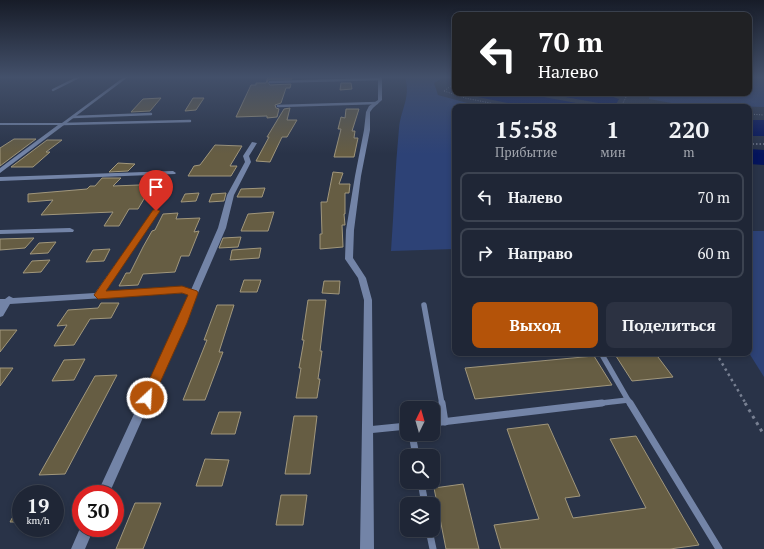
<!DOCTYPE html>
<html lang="ru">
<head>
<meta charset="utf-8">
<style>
	body { margin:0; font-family:"PT Serif",serif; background:#2c3242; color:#f1f3f6; height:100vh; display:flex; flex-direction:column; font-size:15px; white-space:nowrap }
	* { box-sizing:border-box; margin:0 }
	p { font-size:13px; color:#a1a5ad }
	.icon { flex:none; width:22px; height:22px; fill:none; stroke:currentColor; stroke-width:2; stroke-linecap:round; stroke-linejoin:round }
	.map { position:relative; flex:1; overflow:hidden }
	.panel { position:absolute; left:452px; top:104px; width:300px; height:252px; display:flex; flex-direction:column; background:#1f2636; border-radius:8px; box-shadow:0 2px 6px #0003,0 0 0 1px #3c4351 }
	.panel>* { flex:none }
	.hud { position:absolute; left:452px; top:12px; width:300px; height:84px; border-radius:8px; box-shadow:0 2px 6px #0003,0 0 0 1px #3c4351; background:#202124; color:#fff; overflow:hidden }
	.needle { width:26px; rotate:5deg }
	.fabs { position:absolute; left:400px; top:401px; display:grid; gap:8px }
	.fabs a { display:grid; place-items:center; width:40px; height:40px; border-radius:8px; background:#1f2636; box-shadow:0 2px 6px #0003,0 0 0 1px #3c4351; font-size:20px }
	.speed { position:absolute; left:12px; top:485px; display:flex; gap:8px; font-size:20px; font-weight:700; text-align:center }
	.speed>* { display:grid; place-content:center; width:52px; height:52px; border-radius:50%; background:#1f2636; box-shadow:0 2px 6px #0003,0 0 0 1px #3c4351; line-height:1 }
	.speed small { font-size:10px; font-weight:400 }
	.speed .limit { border:6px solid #d22; background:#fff; color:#111 }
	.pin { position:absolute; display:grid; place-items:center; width:34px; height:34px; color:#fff; margin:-41px -17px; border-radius:50% 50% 50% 0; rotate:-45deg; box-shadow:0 0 4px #0007 }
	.pin .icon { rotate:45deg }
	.me { position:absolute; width:44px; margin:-22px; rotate:25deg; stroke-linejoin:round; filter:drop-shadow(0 0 3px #0008) }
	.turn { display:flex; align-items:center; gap:14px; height:84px; padding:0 20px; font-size:18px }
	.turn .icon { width:52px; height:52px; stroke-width:2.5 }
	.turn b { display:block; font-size:28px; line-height:34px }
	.eta { display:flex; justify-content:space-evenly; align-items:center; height:68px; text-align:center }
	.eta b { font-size:24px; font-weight:700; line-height:28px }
	.cta { display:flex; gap:8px; margin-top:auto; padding:8px 20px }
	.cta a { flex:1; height:46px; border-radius:8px; background:#b45309; color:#fff; font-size:16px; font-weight:700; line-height:46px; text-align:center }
	.cta a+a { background:#2c3242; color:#f1f3f6 }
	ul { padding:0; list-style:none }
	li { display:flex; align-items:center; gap:12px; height:50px; margin:0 8px 6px; padding:0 12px; border:2px solid #3c4351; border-radius:8px }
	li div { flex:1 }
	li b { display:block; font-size:15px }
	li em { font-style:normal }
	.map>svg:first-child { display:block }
	.green { fill:#2d4276 }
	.water { fill:#04145c }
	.building { fill:#665d43; stroke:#a1977c }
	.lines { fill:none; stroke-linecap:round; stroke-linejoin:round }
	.path-far3 { stroke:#788092; stroke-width:1; stroke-dasharray:1 1.5; stroke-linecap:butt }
	.path-far2 { stroke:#788092; stroke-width:1.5; stroke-dasharray:1.5 2; stroke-linecap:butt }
	.path-far1 { stroke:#788092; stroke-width:2.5; stroke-dasharray:2.5 3.5; stroke-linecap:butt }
	.path { stroke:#788092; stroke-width:3; stroke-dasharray:3 4.5; stroke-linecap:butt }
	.service-far2 { stroke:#7384a7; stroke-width:2.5 }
	.service-far1 { stroke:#7384a7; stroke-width:5.5 }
	.service { stroke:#7384a7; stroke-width:7 }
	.minor { fill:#7384a7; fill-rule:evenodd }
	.route { fill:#b45309; stroke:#753606 }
</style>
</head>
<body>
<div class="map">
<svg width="764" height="549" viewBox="0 0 764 549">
	<rect width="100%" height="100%" fill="#293348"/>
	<!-- green -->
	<g class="green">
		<path d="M405 77H444L434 83 438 95 482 107H455V249L391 251C394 210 395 169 399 128 401 109 411 97 405 77Z"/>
		<path d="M749 77H764V107L683 105 649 99 650 93H749Z"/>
		<path d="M749 231H764V377L749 353Z"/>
	</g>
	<!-- water -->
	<g class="water">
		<path d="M458 93H522L598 107H528Z"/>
		<path d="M543 93H601L619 99 615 106Z"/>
		<rect x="749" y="120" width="15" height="16"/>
		<path d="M749 149 764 150V165L749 164Z"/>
	</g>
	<!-- building -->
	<g class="building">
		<path d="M268 77H292V79H270L267 81 270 85 291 84 290 88H286L281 103 275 105 276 108 279 109 277 117 267 118V116L236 117 251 85H256V83H266Z"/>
		<path d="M341 83H351L352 89 340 90Z"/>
		<path d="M161 98 150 111 131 112 143 99Z"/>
		<path d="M193 98H204L196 110 185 111Z"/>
		<path d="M290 108 287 120H297L287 137H282L270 162 256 161 269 137H267L284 109Z"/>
		<path d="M346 109H359L352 131H355L354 138H358L354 157H334L341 129H338L341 117 345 118Z"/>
		<path d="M14 139H36L0 166V148Z"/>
		<path d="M47 140H62L46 152H50L33 167H11Z"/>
		<path d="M215 145 242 146 230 166H237L231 176H188L194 166 200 165Z"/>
		<path d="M118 163 135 164 128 171 109 172Z"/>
		<path d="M333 172 343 173 339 184H350L349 193H345V214H344L345 225H342L343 247 320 249V234H322L321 202H327Z"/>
		<path d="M164 176 155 187H151L138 209H129L119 226H104L113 212 41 215 53 200 28 202V194L87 189 90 186H95L102 178H121L113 186 139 185 146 177Z"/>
		<path d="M265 188 262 197H237L241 189Z"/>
		<path d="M199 193 196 201 181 202 185 194Z"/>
		<path d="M226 193 224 201 209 202 212 194Z"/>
		<path d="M274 212 268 231H241L248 214Z"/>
		<path d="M178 213 176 219 200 218 194 232 199 231 189 256H181L175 272 143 274 138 285 119 286 126 273H130L143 247 152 231 155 230 163 214Z"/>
		<path d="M241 237 238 247 219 248 223 238Z"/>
		<path d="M34 238 25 248 0 250V239Z"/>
		<path d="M56 242 48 253 30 254 39 243Z"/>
		<path d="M261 248 259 258 230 260 232 250Z"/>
		<path d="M110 249 104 261 86 262 93 250Z"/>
		<path d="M50 260 41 272 23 273 32 261Z"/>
		<path d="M244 280H261L257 292H240Z"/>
		<path d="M324 281H340L339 294 322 293Z"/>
		<path d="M308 300H326L320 351H322L318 379H320L317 398H296L301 368H299L304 340H302Z"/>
		<path d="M101 303H119L111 318 90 319 74 345 54 346 67 325 57 326 68 310 98 308Z"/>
		<path d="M217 305H234L219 352H223L205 400H183L207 340H204Z"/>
		<path d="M0 330H17L0 352Z"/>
		<path d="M614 353H655L673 377 632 381Z"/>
		<path d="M594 356 612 385 475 399 465 368Z"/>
		<path d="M85 359 74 380 52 381 64 360Z"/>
		<path d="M0 368H13L0 386Z"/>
		<path d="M117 375 65 474 39 475 95 376Z"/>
		<path d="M219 412H241L235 434H211Z"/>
		<path d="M294 416H317L310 474H285Z"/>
		<path d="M548 424 580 496 565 498 573 518 646 508 610 439 636 436 699 545 670 549H501L494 525 539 519 507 429Z"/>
		<path d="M205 459 229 460 222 486H196Z"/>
		<path d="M463 484 479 549H446L434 488Z"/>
		<path d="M281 495H307L303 525H276Z"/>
		<path d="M21 502V522H10Z"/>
		<path d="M135 503H161L143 549H116Z"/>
	</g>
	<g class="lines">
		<!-- path-far3 -->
		<g class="path-far3">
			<path d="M444 91 465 98 510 107"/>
			<path d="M444 91 455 83"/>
			<path d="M621 107 628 93"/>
			<path d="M749 114 764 115"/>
		</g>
		<!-- path-far2 -->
		<path class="path-far2" d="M749 144H764"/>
		<!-- path-far1 -->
		<path class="path-far1" d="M716 353 746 404"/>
		<!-- path -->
		<path class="path" d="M745 403 764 435"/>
		<!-- service-far2 -->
		<g class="service-far2">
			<path d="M270 82 380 79"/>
			<path d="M53 90 79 77"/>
			<path d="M278 106 377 103"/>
			<path d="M73 117 151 114"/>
			<path d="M63 124 190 121"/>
		</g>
		<!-- service-far1 -->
		<g class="service-far1">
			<path d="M424 305 442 404"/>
			<path d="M628 400 630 404"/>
			<path d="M593 404 628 400 601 353"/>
		</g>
		<!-- service -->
		<g class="service">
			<path d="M442 403 445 422"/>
			<path d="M630 403 719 549"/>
			<path d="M433 423 602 403"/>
			<path d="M367 430 407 426"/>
			<path d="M412 434 416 456"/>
			<path d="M421 482 425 504"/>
			<path d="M429 530 433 549"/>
		</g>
		<!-- minor -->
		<g class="minor">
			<path d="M124 77H128L0 173V168L58 125H0V123H62Z"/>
			<path d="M378 77H382V100L373 108 370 112V130L361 176 354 230 353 258 366 278 372 300 374 549H360L364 300 358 278 345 259 346 230 355 176 364 130 366 112 369 106 378 100Z"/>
			<path d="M252 142 257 143 249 156 251 162 234 195 226 228 185 323 109 494H97L189 295 182 293 10 304 3 316 0 317V299H5L9 296 13 298 95 293 154 210 156 209 159 211 104 292 182 287 191 290 218 228 227 195 245 162 243 156Z"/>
			<path d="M173 171 176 173 175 174 0 181V177Z"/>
			<path d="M70 228 74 230 73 232 0 234V230Z"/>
			<path d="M81 526V528H94L85 549H71Z"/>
		</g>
	</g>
	<!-- sky -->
	<linearGradient id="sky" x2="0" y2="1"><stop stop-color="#171c28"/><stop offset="0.5" stop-color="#43506a"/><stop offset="1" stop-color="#43506a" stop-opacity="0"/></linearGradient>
	<rect width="764" height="154" fill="url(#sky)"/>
	<!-- route -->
	<path class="route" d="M156 209 160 211 106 291 182 286 197 291 198 293 187 323 153 398 152 401 147 403 143 401 141 398 188 295 182 293 98 299 94 295 153 210Z"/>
</svg>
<div class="fabs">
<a><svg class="needle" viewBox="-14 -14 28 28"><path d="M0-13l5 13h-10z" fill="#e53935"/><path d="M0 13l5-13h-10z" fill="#a1a5ad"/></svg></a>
<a><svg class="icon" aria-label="search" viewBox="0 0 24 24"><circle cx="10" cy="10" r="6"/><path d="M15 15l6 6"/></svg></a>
<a><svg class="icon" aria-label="layers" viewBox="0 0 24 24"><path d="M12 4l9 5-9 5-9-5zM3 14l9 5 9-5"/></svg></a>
</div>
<div class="speed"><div>19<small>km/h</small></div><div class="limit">30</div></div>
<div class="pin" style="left:156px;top:211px;background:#d93025"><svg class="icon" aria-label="arrive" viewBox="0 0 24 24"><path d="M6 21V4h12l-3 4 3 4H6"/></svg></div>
<svg class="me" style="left:147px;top:398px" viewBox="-20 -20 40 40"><circle r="17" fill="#b45309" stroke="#fff" stroke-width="3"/><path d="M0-11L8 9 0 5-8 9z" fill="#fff"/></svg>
<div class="hud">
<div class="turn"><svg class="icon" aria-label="left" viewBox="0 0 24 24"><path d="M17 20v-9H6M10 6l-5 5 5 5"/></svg><div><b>70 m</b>Налево</div></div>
</div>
<section class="panel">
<div class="eta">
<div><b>15:58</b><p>Прибытие</p></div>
<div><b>1</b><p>мин</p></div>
<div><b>220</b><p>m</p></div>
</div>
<ul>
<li><svg class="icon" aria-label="left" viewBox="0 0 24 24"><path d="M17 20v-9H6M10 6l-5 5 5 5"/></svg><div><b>Налево</b></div><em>70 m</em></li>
<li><svg class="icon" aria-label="right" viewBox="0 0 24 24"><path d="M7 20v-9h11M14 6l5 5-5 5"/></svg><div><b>Направо</b></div><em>60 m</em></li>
</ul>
<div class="cta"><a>Выход</a><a>Поделиться</a></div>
</section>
</div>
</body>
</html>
